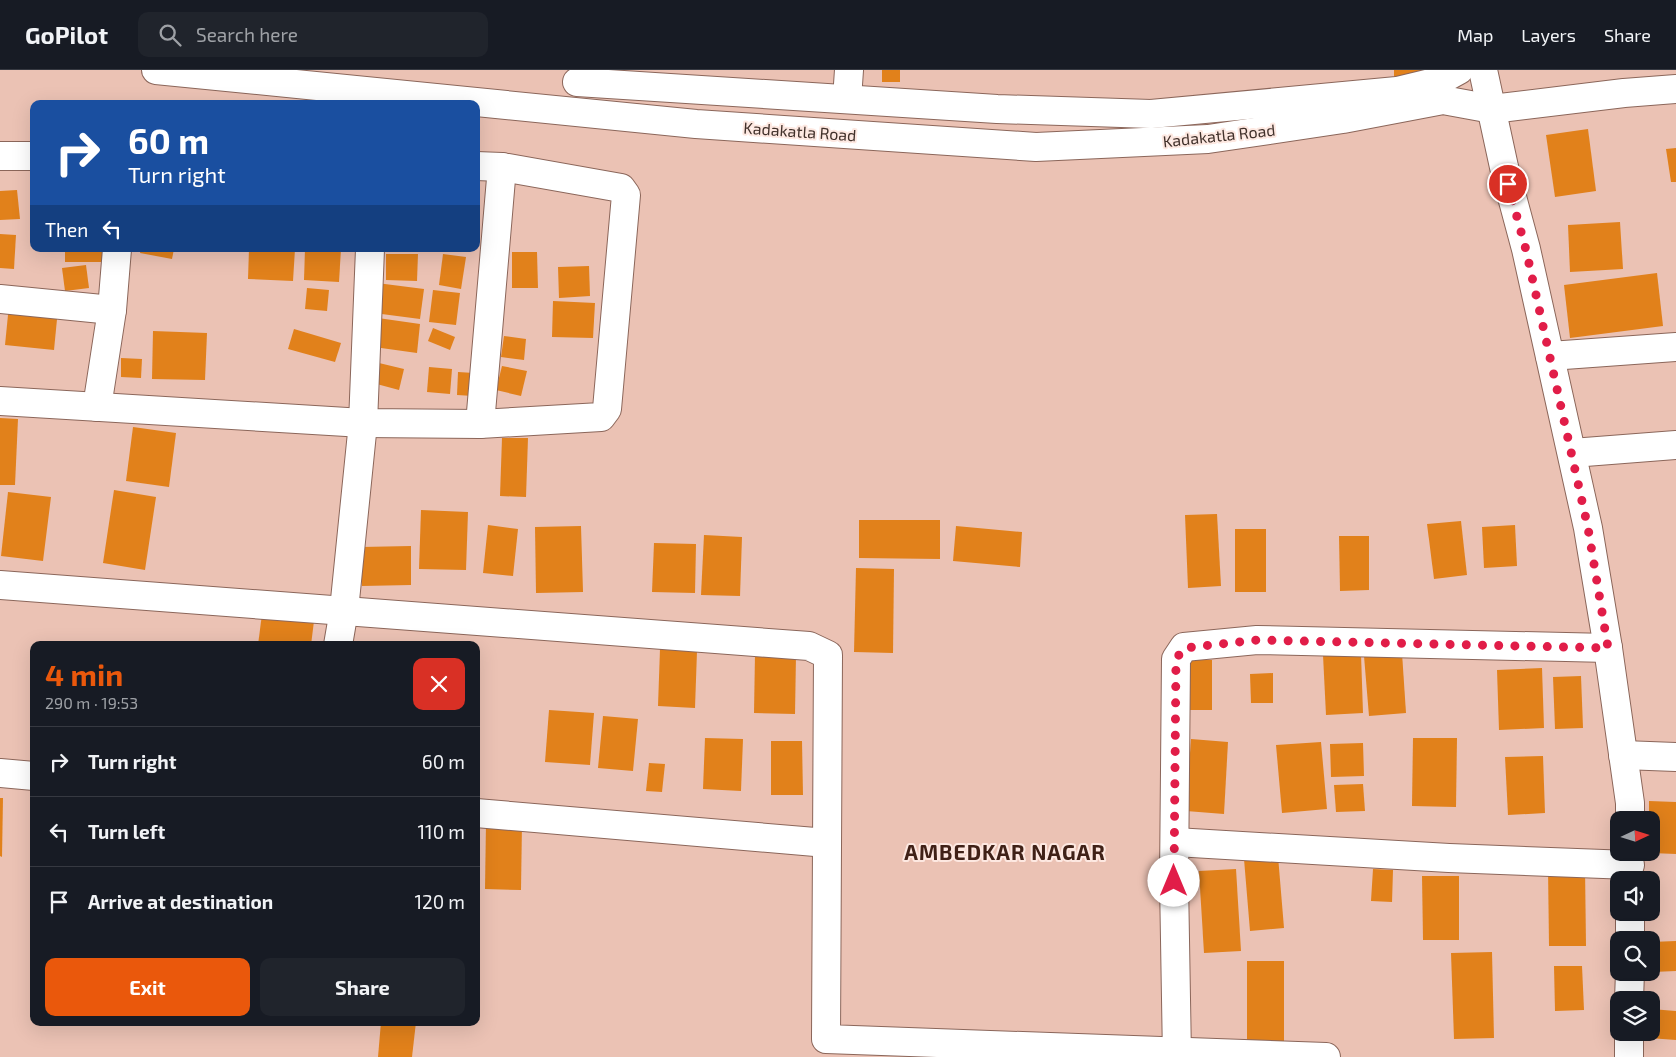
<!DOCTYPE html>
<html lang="en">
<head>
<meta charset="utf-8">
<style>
	body { margin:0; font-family:"Exo 2",sans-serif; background:#20242c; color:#f1f3f6; height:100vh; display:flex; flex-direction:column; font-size:19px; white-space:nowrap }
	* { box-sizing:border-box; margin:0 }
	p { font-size:16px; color:#9ea1a6 }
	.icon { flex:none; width:28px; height:28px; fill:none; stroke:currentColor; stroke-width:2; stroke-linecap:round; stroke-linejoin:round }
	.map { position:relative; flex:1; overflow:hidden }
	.sheet { position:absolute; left:30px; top:571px; width:450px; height:385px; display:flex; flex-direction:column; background:#171b24; border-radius:10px; box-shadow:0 5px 20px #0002 }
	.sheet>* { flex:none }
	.top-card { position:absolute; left:30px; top:30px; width:450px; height:152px; border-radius:10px; box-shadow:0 5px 20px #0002; background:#1a4fa0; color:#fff; overflow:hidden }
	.needle { width:32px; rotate:86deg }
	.buttons { position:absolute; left:1610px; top:741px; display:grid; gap:10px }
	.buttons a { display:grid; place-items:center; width:50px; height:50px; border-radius:10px; background:#171b24; box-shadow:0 5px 20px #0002; font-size:25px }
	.pin { position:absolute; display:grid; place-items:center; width:42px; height:42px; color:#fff; margin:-21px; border:2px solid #fff; border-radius:50%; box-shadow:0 1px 5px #0007 }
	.me { position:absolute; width:55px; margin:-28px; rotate:0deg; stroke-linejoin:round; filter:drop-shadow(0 0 4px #0008) }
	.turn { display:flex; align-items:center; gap:18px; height:105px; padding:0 15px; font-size:22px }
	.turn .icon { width:65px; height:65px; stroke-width:2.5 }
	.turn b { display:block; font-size:35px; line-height:42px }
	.then { display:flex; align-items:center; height:48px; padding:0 15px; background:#0003; gap:10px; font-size:19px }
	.round { display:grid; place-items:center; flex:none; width:52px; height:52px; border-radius:10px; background:#20242c }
	.summary { display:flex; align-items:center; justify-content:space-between; height:85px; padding:0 15px }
	h1 { font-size:30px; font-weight:700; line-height:38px; color:#ea580c }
	.action { display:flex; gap:10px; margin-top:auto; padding:10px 15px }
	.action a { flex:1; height:58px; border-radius:10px; background:#ea580c; color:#fff; font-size:20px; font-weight:700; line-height:58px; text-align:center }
	.action a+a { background:#20242c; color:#f1f3f6 }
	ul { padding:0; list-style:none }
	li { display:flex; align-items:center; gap:15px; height:70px; padding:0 15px; border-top:1px solid #363941 }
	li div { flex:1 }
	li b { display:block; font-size:19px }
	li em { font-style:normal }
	header { display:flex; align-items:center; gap:30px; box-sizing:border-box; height:70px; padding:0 25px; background:#171b24; border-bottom:1px solid #363941 }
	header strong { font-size:24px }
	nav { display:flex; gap:28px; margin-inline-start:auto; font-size:18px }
	.search { width:350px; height:45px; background:#20242c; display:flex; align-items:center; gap:12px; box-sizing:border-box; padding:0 18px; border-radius:10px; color:#9ea1a6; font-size:19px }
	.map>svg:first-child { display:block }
	.building { fill:#e1811b }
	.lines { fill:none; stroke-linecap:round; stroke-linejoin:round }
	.minor-casing { stroke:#8b665a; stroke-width:30 }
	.minor { stroke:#fff; stroke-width:28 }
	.route { stroke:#e11d48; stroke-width:9; stroke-dasharray:0 16.2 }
	.labels { text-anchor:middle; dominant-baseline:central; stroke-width:4; stroke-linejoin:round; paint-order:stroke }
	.street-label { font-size:16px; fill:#41312b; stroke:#fde8e1 }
	.district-label { font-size:21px; font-weight:bold; letter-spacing:1px; fill:#402117; stroke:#fde8e1 }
</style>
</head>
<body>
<header>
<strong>GoPilot</strong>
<div class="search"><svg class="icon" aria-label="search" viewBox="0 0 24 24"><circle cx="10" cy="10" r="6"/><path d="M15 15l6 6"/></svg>Search here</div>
<nav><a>Map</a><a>Layers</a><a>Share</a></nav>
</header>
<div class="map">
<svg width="1676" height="987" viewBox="0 0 1676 987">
	<rect width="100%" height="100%" fill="#ebc2b4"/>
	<!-- building -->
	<g class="building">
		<rect x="882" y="0" width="18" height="12"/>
		<path d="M1394 0H1433L1394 8Z"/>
		<path d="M1588 59 1596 121 1555 127 1546 65Z"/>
		<path d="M1676 78V112H1671L1666 79Z"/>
		<path d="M17 120 20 149 0 150V121Z"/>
		<path d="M1620 152 1623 199 1570 202 1568 155Z"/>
		<path d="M0 164 16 165 14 199 0 198Z"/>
		<rect x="65" y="179" width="38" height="13"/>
		<path d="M141 179H174L172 189 140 183Z"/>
		<path d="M249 179H295L293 211 248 209Z"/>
		<path d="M305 179H341L339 212 304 210Z"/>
		<path d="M512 182H537L538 218H512Z"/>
		<path d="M386 184H418L417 211 386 210Z"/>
		<path d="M443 184 466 187 461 219 439 215Z"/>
		<path d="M86 195 89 218 65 221 62 198Z"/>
		<path d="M589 196 590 226 559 228 558 197Z"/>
		<path d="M1657 203 1663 256 1570 268 1564 215Z"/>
		<path d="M377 213 424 219 420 249 374 243Z"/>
		<path d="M307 218 329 220 327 241 305 239Z"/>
		<path d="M433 220 460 223 456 255 429 252Z"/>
		<path d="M553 231 595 233 593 268 552 267Z"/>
		<path d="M9 235 58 239 54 280 5 275Z"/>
		<path d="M378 248 420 254 417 283 374 277Z"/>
		<path d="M433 258 455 267 450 280 428 271Z"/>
		<path d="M294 259 341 273 335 292 288 279Z"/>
		<path d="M153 261 207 263 205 310 152 309Z"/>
		<path d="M504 266 526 269 524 290 501 287Z"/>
		<path d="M121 288 142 289 141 308 121 307Z"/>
		<path d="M379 293 404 299 399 320 373 313Z"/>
		<path d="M502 296 527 301 521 326 496 320Z"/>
		<path d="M429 297 452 299 450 324 427 322Z"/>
		<path d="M458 302 474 303 473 326 457 325Z"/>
		<path d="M0 348 18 349 15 415H0Z"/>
		<path d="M133 357 176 363 169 417 126 411Z"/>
		<path d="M502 368H528L526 427 500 426Z"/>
		<path d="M114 420 156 427 145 500 103 493Z"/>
		<path d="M8 422 51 427 43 491 1 486Z"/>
		<path d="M421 440 468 442 466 500 419 499Z"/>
		<path d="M1217 444 1221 516 1188 518 1185 445Z"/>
		<path d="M859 450H940V489L859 488Z"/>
		<path d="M1461 451 1467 505 1434 509 1427 454Z"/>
		<path d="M488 455 518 459 513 506 483 503Z"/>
		<path d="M1515 455 1517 496 1484 498 1482 457Z"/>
		<path d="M581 456 583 522 536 523 535 457Z"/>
		<path d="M956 456 1022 462 1020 497 953 491Z"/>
		<rect x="1235" y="459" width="31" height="63"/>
		<path d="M704 465 742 467 740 526 701 525Z"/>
		<path d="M1339 466H1369V520L1340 521Z"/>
		<path d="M654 473 696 474 695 523 652 522Z"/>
		<path d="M411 476V515L362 516 361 477Z"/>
		<path d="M856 498 894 499 893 583 854 582Z"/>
		<path d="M262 544 314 551 311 575H258Z"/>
		<path d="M660 579 697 581 695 638 658 636Z"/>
		<path d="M1402 583 1406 643 1369 646 1364 586Z"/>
		<path d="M755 584 796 585 795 644 754 643Z"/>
		<path d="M1361 584 1363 643 1326 645 1323 585Z"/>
		<rect x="1188" y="590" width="24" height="50"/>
		<path d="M1542 598 1544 658 1499 660 1497 600Z"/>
		<path d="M1273 603V633H1251L1250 604Z"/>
		<path d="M1581 606 1583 658 1555 659 1553 607Z"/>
		<path d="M549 640 594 643 590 695 545 692Z"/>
		<path d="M603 646 638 649 633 701 598 698Z"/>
		<path d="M705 668 743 669 741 721 703 719Z"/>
		<path d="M1413 668H1457L1456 737 1412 736Z"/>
		<path d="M1191 669 1228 672 1224 744 1186 741Z"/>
		<path d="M771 671H802L803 725H771Z"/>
		<path d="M1321 672 1327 739 1282 743 1276 675Z"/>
		<path d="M1363 673 1364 706 1331 707 1330 674Z"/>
		<path d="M1543 686 1545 743 1508 745 1505 687Z"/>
		<path d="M649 693 665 694 662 722 646 721Z"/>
		<path d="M1363 714 1365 741 1336 742 1334 715Z"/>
		<path d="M0 728H3L2 787 0 786Z"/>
		<path d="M1649 731 1676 732V784L1651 783V750H1649Z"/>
		<path d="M486 752 522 753 521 820 485 819Z"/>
		<path d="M1278 786 1284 858 1250 861 1244 789Z"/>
		<path d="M1548 797H1585L1586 876H1549Z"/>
		<path d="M1236 799 1241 881 1204 883 1199 801Z"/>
		<path d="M1373 799 1393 800 1392 832 1371 831Z"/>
		<path d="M1422 806H1459V870H1423Z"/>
		<path d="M1676 871V901L1653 902 1651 872Z"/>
		<path d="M1492 882 1494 968 1454 969 1451 883Z"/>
		<rect x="1247" y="891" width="37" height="83"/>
		<path d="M1554 896H1582L1584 940 1555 941Z"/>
		<path d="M1651 939 1676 941V970L1649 968V962H1651Z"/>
		<path d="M381 952H416L412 987H378Z"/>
	</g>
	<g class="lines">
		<defs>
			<g id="minor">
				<path d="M156 0 696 54 1036 77 1208 69 1343 49 1443 30 1492 39 1624 23 1676 19"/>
				<path d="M1483 0 1504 97 1526 179 1588 458 1608 578 1630 733V750"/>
				<path d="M577 12 997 39 1151 44 1397 21 1439 11 1459 0"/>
				<path d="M847 29 849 0"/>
				<path d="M0 86H34"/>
				<path d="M0 229 112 240"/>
				<path d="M1550 286 1676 277"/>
				<path d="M0 331 363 353 480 354 601 347 607 339 626 125 621 118 502 97 476 96"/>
				<path d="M97 337 112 240 117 179"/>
				<path d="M480 354 502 97"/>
				<path d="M1572 383 1676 375"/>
				<path d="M0 515 809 576 828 585 826 969 1326 987"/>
				<path d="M338 575 344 540 363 353 370 179"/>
				<path d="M1623 685 1676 687"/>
				<path d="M0 703 34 706"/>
				<path d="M476 743 827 773"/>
				<path d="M1175 772 1449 788 1630 795"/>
				<path d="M1630 842V870"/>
				<path d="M1629 930 1630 902"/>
				<path d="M1629 962V987"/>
				<path d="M1177 987 1174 811 1176 589 1184 577 1257 570 1608 578"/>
			</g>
		</defs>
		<!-- minor casing -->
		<use href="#minor" class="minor-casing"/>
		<!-- minor -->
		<use href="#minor" class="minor"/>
	</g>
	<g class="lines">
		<!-- route -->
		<path class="route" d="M1174 811 1176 589 1184 578 1257 570 1608 578 1588 458 1526 180 1508 114"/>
	</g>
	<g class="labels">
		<!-- street labels -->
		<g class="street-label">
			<text transform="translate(800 61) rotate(4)">Kadakatla Road</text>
			<text transform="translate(1219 65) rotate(-6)">Kadakatla Road</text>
		</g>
		<!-- district labels -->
		<g class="district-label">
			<text x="1005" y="781">AMBEDKAR NAGAR</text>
		</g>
	</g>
</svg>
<div class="buttons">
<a><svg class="needle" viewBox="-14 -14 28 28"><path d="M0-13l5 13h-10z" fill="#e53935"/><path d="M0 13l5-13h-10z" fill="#9ea1a6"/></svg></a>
<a><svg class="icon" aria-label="sound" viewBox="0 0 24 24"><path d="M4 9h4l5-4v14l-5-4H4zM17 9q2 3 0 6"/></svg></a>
<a><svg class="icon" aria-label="search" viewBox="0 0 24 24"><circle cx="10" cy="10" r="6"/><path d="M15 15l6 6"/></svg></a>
<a><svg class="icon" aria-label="layers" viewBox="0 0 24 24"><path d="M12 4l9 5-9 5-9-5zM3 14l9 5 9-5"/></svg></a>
</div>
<div class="pin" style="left:1508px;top:114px;background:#d93025"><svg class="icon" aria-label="arrive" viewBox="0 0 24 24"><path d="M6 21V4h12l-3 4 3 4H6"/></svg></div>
<svg class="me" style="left:1174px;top:811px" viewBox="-20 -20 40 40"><circle r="19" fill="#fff"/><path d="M0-13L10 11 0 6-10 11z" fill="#e11d48"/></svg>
<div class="top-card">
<div class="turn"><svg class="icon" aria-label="right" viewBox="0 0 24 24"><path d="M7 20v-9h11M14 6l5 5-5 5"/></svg><div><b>60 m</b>Turn right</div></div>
<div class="then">Then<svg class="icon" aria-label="left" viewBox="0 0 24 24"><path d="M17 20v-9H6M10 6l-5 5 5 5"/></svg></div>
</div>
<section class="sheet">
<div class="summary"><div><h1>4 min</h1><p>290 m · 19:53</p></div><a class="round" style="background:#d93025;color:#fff"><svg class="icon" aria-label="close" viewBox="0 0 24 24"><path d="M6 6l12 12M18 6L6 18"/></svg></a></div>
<ul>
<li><svg class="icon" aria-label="right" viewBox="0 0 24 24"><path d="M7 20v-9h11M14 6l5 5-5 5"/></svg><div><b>Turn right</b></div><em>60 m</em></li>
<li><svg class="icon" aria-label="left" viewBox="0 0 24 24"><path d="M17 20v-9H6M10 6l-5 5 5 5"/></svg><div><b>Turn left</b></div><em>110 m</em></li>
<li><svg class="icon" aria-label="arrive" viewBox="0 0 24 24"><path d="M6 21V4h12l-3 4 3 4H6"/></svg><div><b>Arrive at destination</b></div><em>120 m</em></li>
</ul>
<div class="action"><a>Exit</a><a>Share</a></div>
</section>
</div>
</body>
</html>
